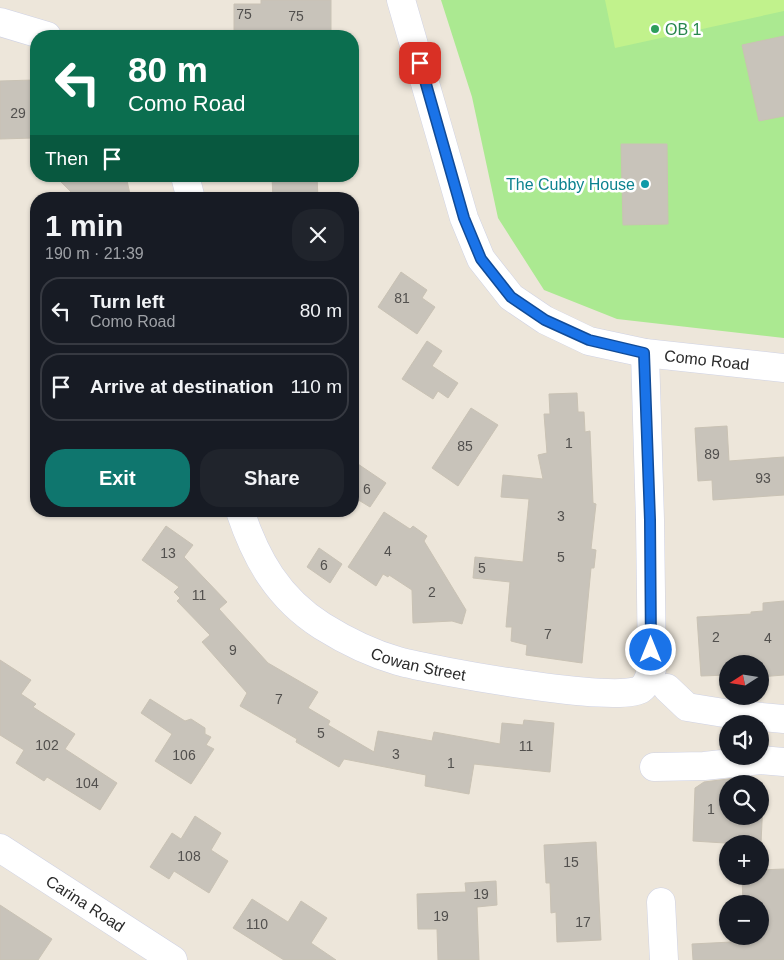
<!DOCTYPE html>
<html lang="en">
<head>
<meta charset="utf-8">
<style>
	body { margin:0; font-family:Arial,sans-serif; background:#20242c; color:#f1f3f6; height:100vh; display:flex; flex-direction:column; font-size:19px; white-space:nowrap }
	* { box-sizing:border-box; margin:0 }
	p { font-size:16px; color:#9ea1a6 }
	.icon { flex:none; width:28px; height:28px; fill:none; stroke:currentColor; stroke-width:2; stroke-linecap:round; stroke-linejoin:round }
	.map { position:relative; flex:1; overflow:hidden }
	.details { position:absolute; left:30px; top:192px; width:329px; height:325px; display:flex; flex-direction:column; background:#171b24; border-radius:20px; box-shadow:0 1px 4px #0004 }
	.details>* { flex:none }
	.top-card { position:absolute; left:30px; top:30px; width:329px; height:152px; border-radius:20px; box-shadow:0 1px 4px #0004; background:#0b6e4f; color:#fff; overflow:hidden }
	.needle { width:32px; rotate:258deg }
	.buttons { position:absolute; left:719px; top:655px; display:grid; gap:10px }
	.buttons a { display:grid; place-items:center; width:50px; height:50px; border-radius:50%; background:#171b24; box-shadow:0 1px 4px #0004; font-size:25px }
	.pin { position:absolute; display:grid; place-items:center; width:42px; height:42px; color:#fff; margin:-21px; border-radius:10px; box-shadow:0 2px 8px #0006 }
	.me { position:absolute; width:55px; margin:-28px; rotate:0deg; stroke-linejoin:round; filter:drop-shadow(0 0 4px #0008) }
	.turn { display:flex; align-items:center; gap:18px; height:105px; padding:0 15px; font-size:22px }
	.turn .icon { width:65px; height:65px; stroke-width:2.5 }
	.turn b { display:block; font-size:35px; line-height:42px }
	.then { display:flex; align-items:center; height:48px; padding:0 15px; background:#0003; gap:10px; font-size:19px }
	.round { display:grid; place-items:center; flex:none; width:52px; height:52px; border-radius:20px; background:#20242c }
	.summary { display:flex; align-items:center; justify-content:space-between; height:85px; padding:0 15px }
	h1 { font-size:30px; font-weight:600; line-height:38px }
	.primary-button { display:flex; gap:10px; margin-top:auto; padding:10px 15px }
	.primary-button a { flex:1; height:58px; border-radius:20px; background:#0f766e; color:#fff; font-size:20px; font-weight:600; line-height:58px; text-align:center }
	.primary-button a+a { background:#20242c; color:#f1f3f6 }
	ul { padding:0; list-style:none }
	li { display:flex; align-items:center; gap:15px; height:68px; margin:0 10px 8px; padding:0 5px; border:2px solid #363941; border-radius:20px }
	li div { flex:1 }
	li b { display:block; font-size:19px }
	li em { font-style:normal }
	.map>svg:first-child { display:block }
	.green { fill:#abe991 }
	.pitch { fill:#c1f28c }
	.building { fill:#c8c3ba; stroke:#c9c2b4 }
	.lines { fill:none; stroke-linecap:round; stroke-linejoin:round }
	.minor-casing { stroke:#cfd2e4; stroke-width:29 }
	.minor { stroke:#fff; stroke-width:28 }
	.route-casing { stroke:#114b97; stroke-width:12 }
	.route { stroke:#1a73e8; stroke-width:9 }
	.leisure-dot { fill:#2e9e5b; stroke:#fff; stroke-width:2 }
	.culture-dot { fill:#0f9aa8; stroke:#fff; stroke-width:2 }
	.labels { text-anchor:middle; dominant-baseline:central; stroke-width:5; stroke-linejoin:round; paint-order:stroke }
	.number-label { font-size:14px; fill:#52504e }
	.leisure-label { font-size:16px; fill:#27864d; stroke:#fff; text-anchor:start }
	.culture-label { font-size:16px; fill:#0d838f; stroke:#fff; text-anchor:end }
	.street-label { font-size:16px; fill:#2a2a2a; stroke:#fff }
</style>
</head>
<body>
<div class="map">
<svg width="784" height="960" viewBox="0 0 784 960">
	<rect width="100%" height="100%" fill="#ede6da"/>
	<!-- green -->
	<path class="green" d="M441 0H784V338L617 319 544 290 498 218 472 97Z"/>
	<!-- pitch -->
	<path class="pitch" d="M605 0H784V11L615 48Z"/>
	<!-- building -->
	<g class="building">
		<path d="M261 0H331V32H234V4H261Z"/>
		<path d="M784 36V116L759 121 742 45Z"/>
		<path d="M33 80V95H36L34 138 0 139V81Z"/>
		<path d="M621 144H667L668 224 623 225Z"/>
		<path d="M55 176H126L131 199H78Z"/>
		<path d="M317 176 318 199H273L272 177Z"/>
		<path d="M401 272 427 290 422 298 435 307 417 334 378 307Z"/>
		<path d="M427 341 442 351 432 366 458 383 448 398 438 391 433 399 402 379Z"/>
		<path d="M577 393 578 412H584L585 432 590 431 593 503 596 504 591 549 596 550 594 568H591L582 663 526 655 527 645 511 641 512 627H506L510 582 473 578 475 557 523 562 529 499 501 497 503 475 543 479 538 455 547 453 544 414H550L549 394Z"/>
		<path d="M471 408 498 425 458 486 432 468Z"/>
		<path d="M727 426 729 461 784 457V495L713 500 712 480 698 481 695 428Z"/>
		<path d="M352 460 386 483 370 507 352 496Z"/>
		<path d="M384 512 410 529 413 526 427 536 424 541 466 610 462 624 452 621 413 623 412 590 389 575 388 577 383 574 376 586 348 567Z"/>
		<path d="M166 526 193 545 184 557 227 602 219 609 268 663 318 692 308 708 330 721 328 725 374 752 378 731 432 741 434 732 500 744 502 723 523 725 524 720 554 723 550 772 474 764 469 794 425 786 426 775 344 759 339 767 296 742 297 739 240 706 247 693 202 642 210 635 177 601 180 598 174 592 179 587 142 560Z"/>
		<path d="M319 548 342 564 330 583 307 567Z"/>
		<path d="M784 601V675L760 677V664H728V675L701 676 697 617 751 614V612L763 611V603Z"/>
		<path d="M0 660 31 680 21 694 36 704 33 707 75 734 65 749 117 783 100 810 47 777 44 781 16 763 24 750 0 735Z"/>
		<path d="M150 699 185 721 191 719 205 728V734L211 737 206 745 214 749 191 784 155 761 172 734 141 713Z"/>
		<path d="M736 778 741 784H728V816H760V801H763L760 864V844H728V848H724L725 843 693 841 695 788 704 782Z"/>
		<path d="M195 816 221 833 211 850 228 861 209 893 174 871 169 879 150 867 172 833 181 839Z"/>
		<path d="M596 842 601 940 557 942 556 912 551 913 550 883H546L544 845Z"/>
		<path d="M784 869V960H693L692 944 751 941 750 936H760V899L758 904H743L742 876H760V870Z"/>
		<path d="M496 881 497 905 477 907 479 960H438L437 929H418L417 894 466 892 465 883Z"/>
		<path d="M252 899 288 922 301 901 327 918 311 943 336 960H284L233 928Z"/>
		<path d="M0 905 52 939 38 960H0Z"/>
	</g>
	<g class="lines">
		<defs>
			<g id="minor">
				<path id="s1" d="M401 0 464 218 481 259 511 297 545 320 589 341 645 353 784 368"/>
				<path d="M0 22 47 36"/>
				<path d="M185 176 191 199"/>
				<path id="s2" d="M240 511C256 559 278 598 322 626 346 641 370 653 398 661 430 670 620 705 641 689 648 684 649 676 652 669L650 520 645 353"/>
				<path d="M667 688 687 707 730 714 784 719"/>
				<path d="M654 767 704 766 760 760 784 762"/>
				<path id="s3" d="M0 848 173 960"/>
				<path d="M661 902 664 960"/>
			</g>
		</defs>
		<!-- minor casing -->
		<use href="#minor" class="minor-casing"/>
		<!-- minor -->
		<use href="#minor" class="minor"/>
	</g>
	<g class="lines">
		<defs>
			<path id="route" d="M420 63 464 218 481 259 511 297 545 320 589 340 644 353 650 520 651 650"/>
		</defs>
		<!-- route casing -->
		<use href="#route" class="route-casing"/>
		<!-- route -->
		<use href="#route" class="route"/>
	</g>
	<!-- markers -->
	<circle class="leisure-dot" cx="655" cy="29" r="5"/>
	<circle class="culture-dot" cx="645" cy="184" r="5"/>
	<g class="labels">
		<!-- number labels -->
		<g class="number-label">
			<text x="244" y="14">75</text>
			<text x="296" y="16">75</text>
			<text x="18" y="113">29</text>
			<text x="402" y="298">81</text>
			<text x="569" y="443">1</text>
			<text x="465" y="446">85</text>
			<text x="712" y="454">89</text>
			<text x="763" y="478">93</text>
			<text x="367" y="489">6</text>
			<text x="561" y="516">3</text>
			<text x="388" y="551">4</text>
			<text x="168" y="553">13</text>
			<text x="561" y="557">5</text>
			<text x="324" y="565">6</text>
			<text x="482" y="568">5</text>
			<text x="432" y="592">2</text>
			<text x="199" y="595">11</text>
			<text x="548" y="634">7</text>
			<text x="716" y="637">2</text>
			<text x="768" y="638">4</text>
			<text x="233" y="650">9</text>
			<text x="279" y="699">7</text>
			<text x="321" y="733">5</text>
			<text x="47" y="745">102</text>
			<text x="526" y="746">11</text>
			<text x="396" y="754">3</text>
			<text x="184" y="755">106</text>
			<text x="451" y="763">1</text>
			<text x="87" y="783">104</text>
			<text x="711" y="809">1</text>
			<text x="189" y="856">108</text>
			<text x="571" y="862">15</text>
			<text x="481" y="894">19</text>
			<text x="441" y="916">19</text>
			<text x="583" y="922">17</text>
			<text x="257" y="924">110</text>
		</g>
		<!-- leisure labels -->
		<g class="leisure-label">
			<text x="665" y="29">OB 1</text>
		</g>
		<!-- culture labels -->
		<g class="culture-label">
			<text x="635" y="184">The Cubby House</text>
		</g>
		<!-- street labels -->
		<g class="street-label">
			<text stroke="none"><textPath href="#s1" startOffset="529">Como Road</textPath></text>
			<text stroke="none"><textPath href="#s2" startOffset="249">Cowan Street</textPath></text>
			<text stroke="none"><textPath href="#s3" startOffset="102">Carina Road</textPath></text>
		</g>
	</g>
</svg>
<div class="buttons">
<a><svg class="needle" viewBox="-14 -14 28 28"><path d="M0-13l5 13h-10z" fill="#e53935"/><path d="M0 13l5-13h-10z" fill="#9ea1a6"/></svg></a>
<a><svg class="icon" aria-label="sound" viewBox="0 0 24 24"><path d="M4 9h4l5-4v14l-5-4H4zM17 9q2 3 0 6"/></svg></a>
<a><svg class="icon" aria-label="search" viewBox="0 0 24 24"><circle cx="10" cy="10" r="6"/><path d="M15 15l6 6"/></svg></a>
<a>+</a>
<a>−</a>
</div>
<div class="pin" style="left:420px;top:63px;background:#d93025"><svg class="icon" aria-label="arrive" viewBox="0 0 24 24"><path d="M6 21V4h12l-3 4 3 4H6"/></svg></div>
<svg class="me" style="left:651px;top:650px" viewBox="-20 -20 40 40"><circle r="17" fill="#1a73e8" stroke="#fff" stroke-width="3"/><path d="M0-11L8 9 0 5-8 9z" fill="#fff"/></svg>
<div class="top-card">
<div class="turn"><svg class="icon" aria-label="left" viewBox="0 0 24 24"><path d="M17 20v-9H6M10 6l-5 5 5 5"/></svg><div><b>80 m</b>Como Road</div></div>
<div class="then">Then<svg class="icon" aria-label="arrive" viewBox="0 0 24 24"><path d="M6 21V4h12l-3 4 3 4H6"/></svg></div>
</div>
<section class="details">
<div class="summary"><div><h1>1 min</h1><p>190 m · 21:39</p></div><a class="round"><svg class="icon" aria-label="close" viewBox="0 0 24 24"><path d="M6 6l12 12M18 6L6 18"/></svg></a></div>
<ul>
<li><svg class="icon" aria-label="left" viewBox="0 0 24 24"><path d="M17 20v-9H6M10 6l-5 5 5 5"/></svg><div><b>Turn left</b><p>Como Road</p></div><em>80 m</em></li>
<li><svg class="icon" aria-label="arrive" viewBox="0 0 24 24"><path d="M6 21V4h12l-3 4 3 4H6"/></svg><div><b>Arrive at destination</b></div><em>110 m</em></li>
</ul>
<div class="primary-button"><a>Exit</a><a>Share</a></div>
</section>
</div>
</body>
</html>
